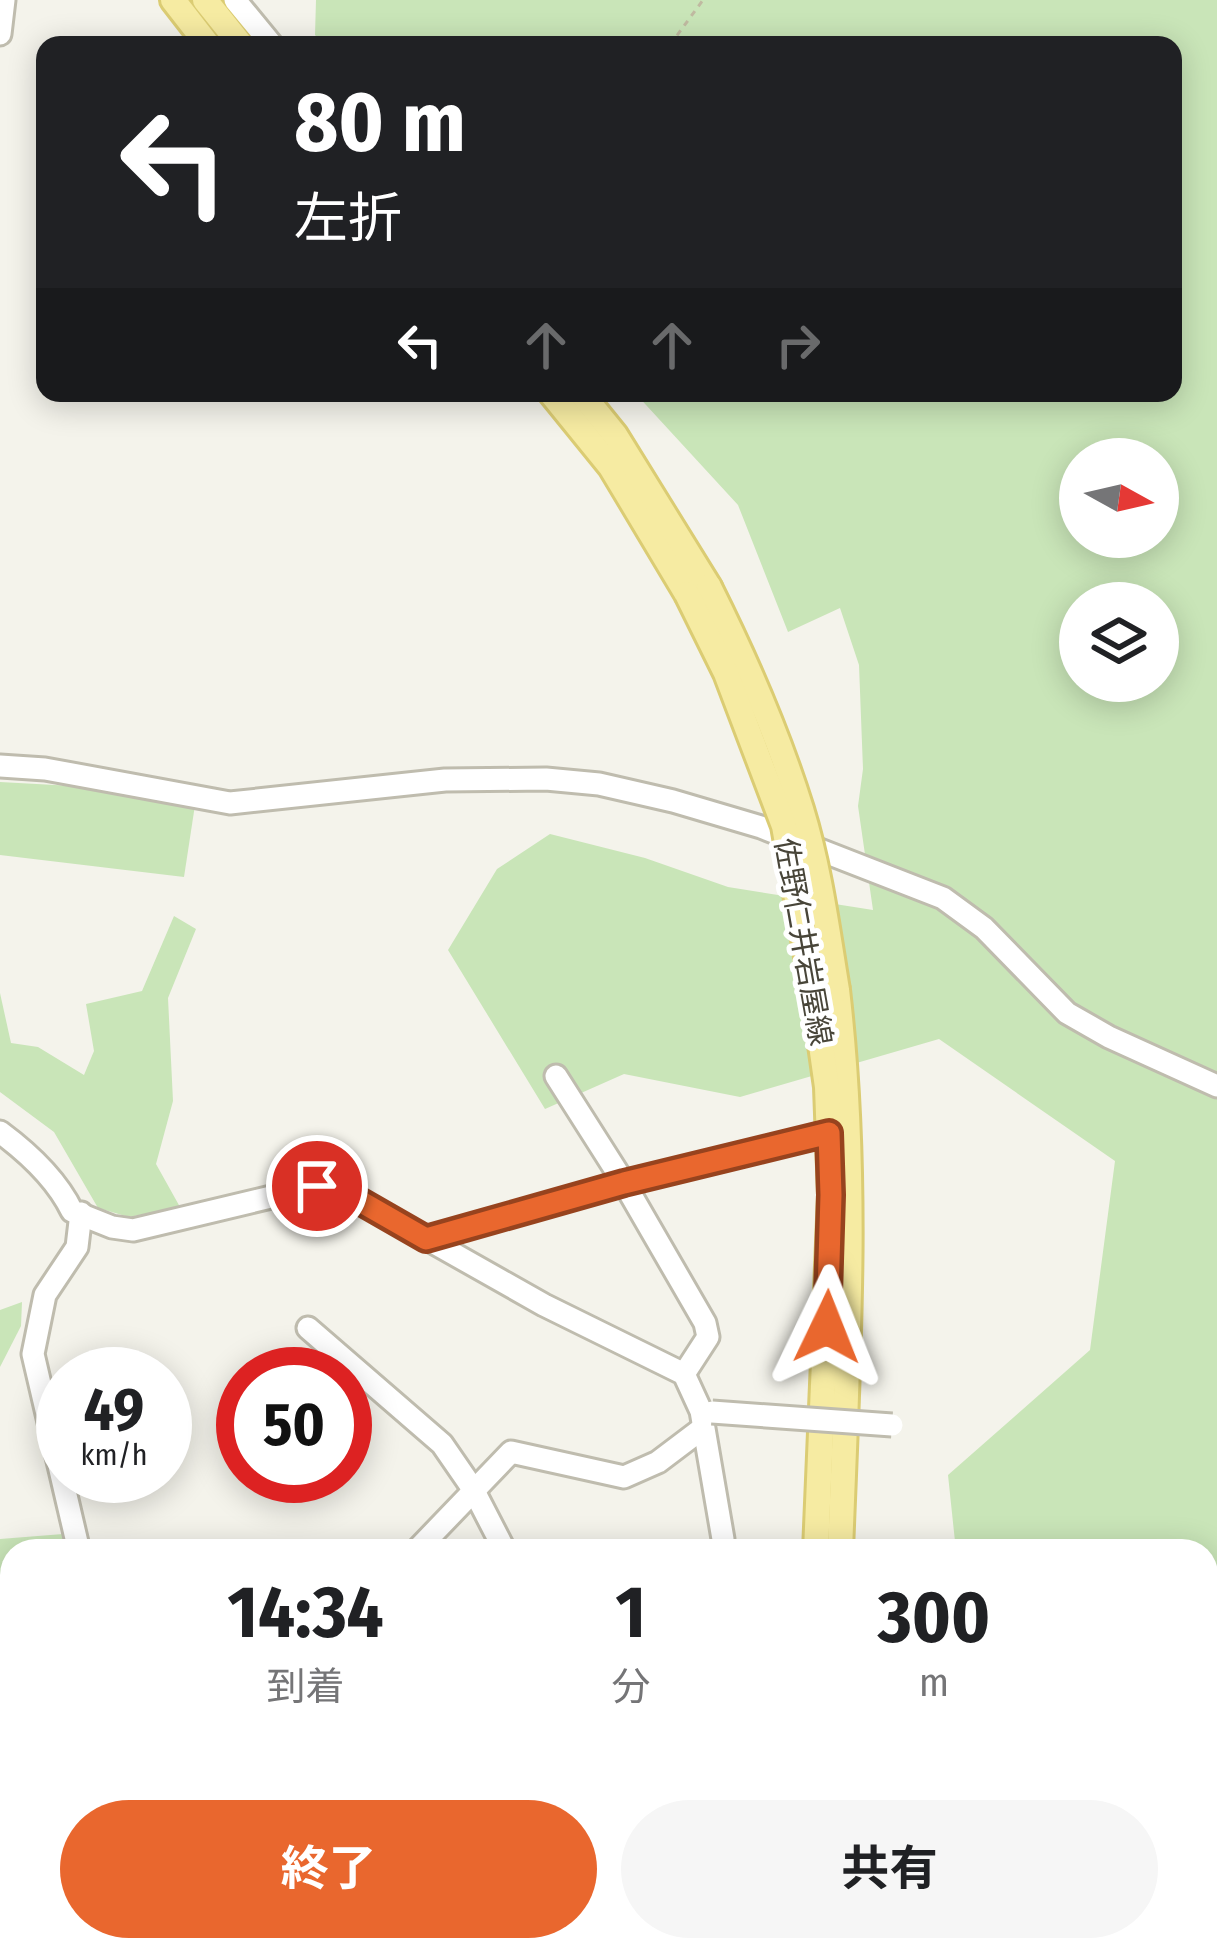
<!DOCTYPE html>
<html lang="ja">
<head>
<meta charset="utf-8">
<style>
	body { margin:0; font-family:"Fira Sans Condensed","Noto Sans JP",sans-serif; background:#f6f6f6; color:#202124; height:100vh; display:flex; flex-direction:column; font-size:45px; white-space:nowrap }
	* { box-sizing:border-box; margin:0 }
	p { font-size:39px; color:#757577 }
	.icon { flex:none; width:66px; height:66px; fill:none; stroke:currentColor; stroke-width:2; stroke-linecap:round; stroke-linejoin:round }
	.map { position:relative; flex:1; overflow:hidden }
	.side { position:absolute; left:0px; top:1539px; width:1218px; height:423px; display:flex; flex-direction:column; background:#fff; border-radius:36px 36px 0 0; box-shadow:0 6px 30px #0003 }
	.side>* { flex:none }
	.guide { position:absolute; left:36px; top:36px; width:1146px; height:366px; border-radius:24px; box-shadow:0 6px 30px #0003; background:#202124; color:#fff; overflow:hidden }
	.needle { width:78px; rotate:98deg }
	.tools { position:absolute; left:1059px; top:438px; display:grid; gap:24px }
	.tools a { display:grid; place-items:center; width:120px; height:120px; border-radius:50%; background:#fff; box-shadow:0 6px 30px #0003; font-size:60px }
	.speed { position:absolute; left:36px; top:1347px; display:flex; gap:24px; font-size:60px; font-weight:700; text-align:center }
	.speed>* { display:grid; place-content:center; width:156px; height:156px; border-radius:50%; background:#fff; box-shadow:0 6px 30px #0003; line-height:1 }
	.speed small { font-size:30px; font-weight:400 }
	.speed .limit { border:18px solid #d22; background:#fff; color:#111 }
	.pin { position:absolute; display:grid; place-items:center; width:102px; height:102px; color:#fff; margin:-51px; border:6px solid #fff; border-radius:50%; box-shadow:0 3px 12px #0007 }
	.me { position:absolute; width:132px; margin:-66px; rotate:2deg; stroke-linejoin:round; filter:drop-shadow(0 0 9px #0008) }
	.turn { display:flex; align-items:center; gap:42px; height:252px; padding:0 60px; font-size:54px }
	.turn .icon { width:156px; height:156px; stroke-width:2.5 }
	.turn b { display:block; font-size:84px; line-height:102px }
	.lanes { display:flex; align-items:center; height:114px; padding:0 60px; background:#0003; justify-content:center; gap:60px; direction:ltr }
	.lanes .off { opacity:.35 }
	.eta { display:flex; justify-content:space-evenly; align-items:center; height:204px; text-align:center }
	.eta b { font-size:72px; font-weight:700; line-height:84px }
	.action { display:flex; gap:24px; margin-top:auto; padding:24px 60px }
	.action a { flex:1; height:138px; border-radius:72px; background:#e9672e; color:#fff; font-size:48px; font-weight:700; line-height:138px; text-align:center }
	.action a+a { background:#f6f6f6; color:#202124 }
	.map>svg:first-child { display:block }
	.green { fill:#c9e5b8; fill-rule:evenodd }
	.lines { fill:none; stroke-linecap:round; stroke-linejoin:round }
	.minor-casing { stroke:#bfbcae; stroke-width:27 }
	.major-casing { stroke:#dbcc73; stroke-width:30 }
	.highway-casing { stroke:#d1b448; stroke-width:36 }
	.path { stroke:#c0baa1; stroke-width:3; stroke-dasharray:6 6; stroke-linecap:butt }
	.minor { stroke:#fff; stroke-width:21 }
	.major { stroke:#f6eba2; stroke-width:24 }
	.highway { stroke:#f2dd78; stroke-width:30 }
	.minor-bridge-casing { stroke:#bfbcae; stroke-width:27; stroke-linecap:butt }
	.major-bridge-casing { stroke:#dbcc73; stroke-width:30; stroke-linecap:butt }
	.minor-bridge { stroke:#fff; stroke-width:21 }
	.major-bridge { stroke:#f6eba2; stroke-width:24 }
	.route-casing { stroke:#97431e; stroke-width:30 }
	.route { stroke:#e9672e; stroke-width:21 }
	.labels { text-anchor:middle; dominant-baseline:central; stroke-width:10; stroke-linejoin:round; paint-order:stroke }
	.street-label { font-size:30px; fill:#484539; stroke:#fff }
</style>
</head>
<body>
<div class="map">
<svg width="1217" height="1960" viewBox="0 0 1217 1960">
	<rect width="100%" height="100%" fill="#f4f3eb"/>
	<!-- green -->
	<g class="green">
		<path d="M316 0H1217V1744L1206 1740V1551H956L948 1475 1090 1350 1115 1161 939 1039 740 1097 624 1074 545 1109 448 950 497 869 550 834 645 858 728 887 873 910 858 806 863 769 859 665 840 608 788 632 738 505 635 393H1173V45H324L315 35ZM1080 459H1158V537H1080ZM1080 603H1158V681H1080Z"/>
		<path d="M0 782 73 786 195 805 184 877 0 855Z"/>
		<path d="M174 916 196 929 168 998 173 1101 156 1164 180 1207 129 1217 98 1208 54 1132 0 1092V993L11 1043 38 1047 84 1075 94 1051 86 1004 142 991Z"/>
		<path d="M22 1302 21 1326 0 1367V1310Z"/>
		<path d="M63 1534 68 1551H12V1923L0 1906V1539Z"/>
		<path d="M1217 1903V1960H1108L1117 1950H1206V1905Z"/>
		<path d="M31 1950H331L350 1960H38Z"/>
	</g>
	<g class="lines">
		<defs>
			<g id="minor">
				<path d="M235 0 272 45"/>
				<path d="M0 34 4 0"/>
				<path d="M0 766 45 769 230 803 445 780 546 779 599 784 673 801 761 827 943 898 984 928 1067 1013 1109 1037 1217 1086"/>
				<path d="M556 1076 624 1183 705 1323 708 1337 684 1374"/>
				<path d="M0 1132C27 1152 57 1180 72 1211L112 1227 133 1230 317 1186 337 1188 544 1305 684 1374 701 1411 723 1539 721 1551"/>
				<path d="M426 1239 624 1183 829 1133"/>
				<path d="M308 1328 442 1444 473 1489 505 1551"/>
				<path d="M79 1551 33 1354 45 1295 77 1247 81 1213"/>
				<path d="M416 1551 511 1452 624 1477 658 1462 703 1428"/>
				<path d="M356 1950 373 1960"/>
				<path d="M443 1950 455 1960"/>
			</g>
			<g id="major">
				<path d="M173 0 208 45"/>
				<path d="M205 0 241 45"/>
				<path d="M551 393 611 467 687 594"/>
				<path d="M581 393 615 435 709 587"/>
				<path d="M837 990C859 1177 847 1363 840 1551"/>
				<path d="M814 996 827 1087 831 1195 816 1551"/>
				<path d="M800 1960V1950"/>
				<path d="M826 1960V1950"/>
			</g>
			<path id="highway" d="M621 1960 629 1950"/>
		</defs>
		<!-- minor casing -->
		<use href="#minor" class="minor-casing"/>
		<!-- major casing -->
		<use href="#major" class="major-casing"/>
		<!-- highway casing -->
		<use href="#highway" class="highway-casing"/>
		<!-- path -->
		<g class="path">
			<path d="M670 45 703 0"/>
			<path d="M0 1915 12 1936"/>
			<path d="M20 1950 24 1960"/>
		</g>
		<!-- minor -->
		<use href="#minor" class="minor"/>
		<!-- major -->
		<use href="#major" class="major"/>
		<!-- highway -->
		<use href="#highway" class="highway"/>
		<defs>
			<path id="minor-bridge" d="M712 1412 892 1425"/>
			<g id="major-bridge">
				<path d="M709 587C745 659 777 732 801 809 819 867 827 929 837 990"/>
				<path d="M687 594 726 673 784 826 814 996"/>
			</g>
		</defs>
		<!-- minor-bridge casing -->
		<use href="#minor-bridge" class="minor-bridge-casing"/>
		<!-- major-bridge casing -->
		<use href="#major-bridge" class="major-bridge-casing"/>
		<!-- minor-bridge -->
		<use href="#minor-bridge" class="minor-bridge"/>
		<!-- major-bridge -->
		<use href="#major-bridge" class="major-bridge"/>
	</g>
	<g class="lines">
		<defs>
			<path id="route" d="M317 1186 337 1188 426 1239 624 1183 829 1133 831 1195 827 1327"/>
		</defs>
		<!-- route casing -->
		<use href="#route" class="route-casing"/>
		<!-- route -->
		<use href="#route" class="route"/>
	</g>
	<g class="labels">
		<!-- street labels -->
		<g class="street-label">
			<text transform="translate(803 942) rotate(80)">佐野仁井岩屋線</text>
		</g>
	</g>
</svg>
<div class="tools">
<a><svg class="needle" viewBox="-14 -14 28 28"><path d="M0-13l5 13h-10z" fill="#e53935"/><path d="M0 13l5-13h-10z" fill="#757577"/></svg></a>
<a><svg class="icon" aria-label="layers" viewBox="0 0 24 24"><path d="M12 4l9 5-9 5-9-5zM3 14l9 5 9-5"/></svg></a>
</div>
<div class="speed"><div>49<small>km/h</small></div><div class="limit">50</div></div>
<div class="pin" style="left:317px;top:1186px;background:#d93025"><svg class="icon" aria-label="arrive" viewBox="0 0 24 24"><path d="M6 21V4h12l-3 4 3 4H6"/></svg></div>
<svg class="me" style="left:827px;top:1327px" viewBox="-20 -20 40 40"><path d="M0-17L14 15 0 8-14 15z" fill="#e9672e" stroke="#fff" stroke-width="4"/></svg>
<div class="guide">
<div class="turn"><svg class="icon" aria-label="left" viewBox="0 0 24 24"><path d="M17 20v-9H6M10 6l-5 5 5 5"/></svg><div><b>80 m</b>左折</div></div>
<div class="lanes"><svg class="icon" aria-label="left" viewBox="0 0 24 24"><path d="M17 20v-9H6M10 6l-5 5 5 5"/></svg><svg class="icon off" aria-label="ahead" viewBox="0 0 24 24"><path d="M12 20V5M6 11l6-6 6 6"/></svg><svg class="icon off" aria-label="ahead" viewBox="0 0 24 24"><path d="M12 20V5M6 11l6-6 6 6"/></svg><svg class="icon off" aria-label="right" viewBox="0 0 24 24"><path d="M7 20v-9h11M14 6l5 5-5 5"/></svg></div>
</div>
<section class="side">
<div class="eta">
<div><b>14:34</b><p>到着</p></div>
<div><b>1</b><p>分</p></div>
<div><b>300</b><p>m</p></div>
</div>
<div class="action"><a>終了</a><a>共有</a></div>
</section>
</div>
</body>
</html>
